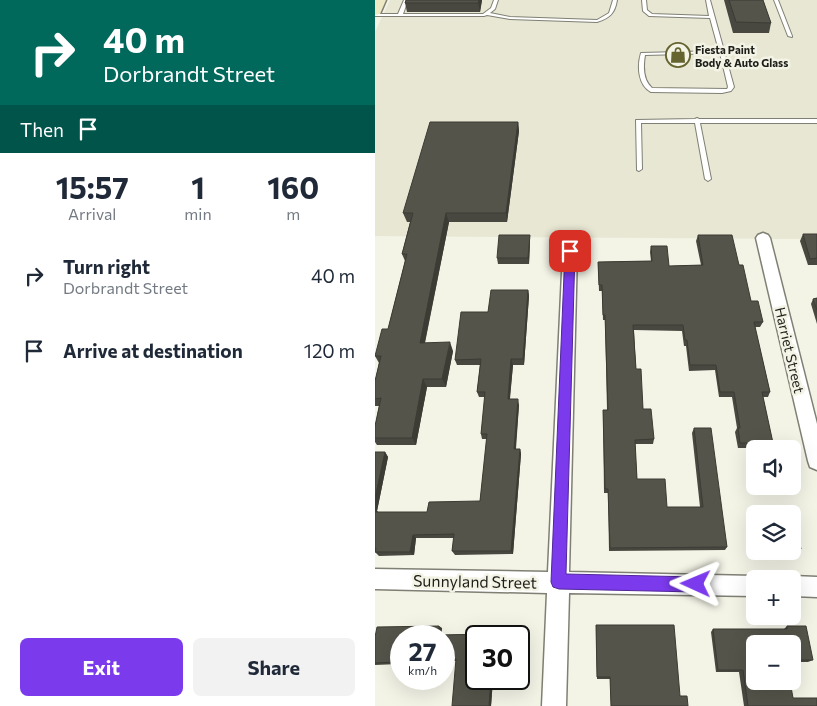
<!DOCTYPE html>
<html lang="en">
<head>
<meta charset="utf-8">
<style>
	body { margin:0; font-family:Commissioner,sans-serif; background:#f2f2f3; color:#1f2937; height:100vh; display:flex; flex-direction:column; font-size:19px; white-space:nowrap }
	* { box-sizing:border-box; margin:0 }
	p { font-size:16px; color:#747a83 }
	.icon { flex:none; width:28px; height:28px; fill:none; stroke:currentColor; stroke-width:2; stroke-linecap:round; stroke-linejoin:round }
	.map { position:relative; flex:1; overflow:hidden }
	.details { display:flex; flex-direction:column; background:#fff; width:375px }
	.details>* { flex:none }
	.top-card { background:#00695c; color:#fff; overflow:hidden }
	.controls { position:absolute; left:371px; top:440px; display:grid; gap:10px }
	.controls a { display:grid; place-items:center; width:55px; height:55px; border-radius:8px; background:#fff; box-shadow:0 5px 20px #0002; font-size:25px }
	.speed { position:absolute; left:15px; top:625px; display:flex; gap:10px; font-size:25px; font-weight:700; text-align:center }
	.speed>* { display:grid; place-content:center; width:65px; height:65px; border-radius:50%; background:#fff; box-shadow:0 5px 20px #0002; line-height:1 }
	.speed small { font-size:12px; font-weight:400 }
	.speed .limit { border:2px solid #111; border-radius:8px; background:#fff; color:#111 }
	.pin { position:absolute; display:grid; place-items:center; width:42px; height:42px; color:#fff; margin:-21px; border-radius:10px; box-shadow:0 2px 8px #0006 }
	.me { position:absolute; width:55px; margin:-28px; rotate:271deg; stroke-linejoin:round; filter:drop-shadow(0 0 4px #0008) }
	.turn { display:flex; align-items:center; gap:18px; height:105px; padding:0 20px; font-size:22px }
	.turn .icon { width:65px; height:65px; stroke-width:2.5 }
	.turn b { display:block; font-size:35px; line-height:42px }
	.then { display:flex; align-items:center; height:48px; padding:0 20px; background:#0003; gap:10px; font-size:19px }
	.eta { display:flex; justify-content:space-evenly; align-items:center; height:85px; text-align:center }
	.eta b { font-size:30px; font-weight:700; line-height:35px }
	.cta { display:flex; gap:10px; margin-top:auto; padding:10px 20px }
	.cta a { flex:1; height:58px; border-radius:8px; background:#7c3aed; color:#fff; font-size:20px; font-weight:700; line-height:58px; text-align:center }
	.cta a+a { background:#f2f2f3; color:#1f2937 }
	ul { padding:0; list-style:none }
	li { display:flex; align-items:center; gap:15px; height:75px; padding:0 20px }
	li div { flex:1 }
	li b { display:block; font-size:19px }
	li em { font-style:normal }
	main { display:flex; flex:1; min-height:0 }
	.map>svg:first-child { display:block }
	.built { fill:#e8e7d3 }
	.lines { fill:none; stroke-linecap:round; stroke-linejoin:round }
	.lane-casing { stroke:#7f7f74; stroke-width:2 }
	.street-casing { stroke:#7f7f74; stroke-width:3 }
	.secondary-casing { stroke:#7f7f74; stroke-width:3 }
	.lane { fill:#fff; fill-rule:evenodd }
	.street { fill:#fff; fill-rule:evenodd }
	.secondary { fill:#ece9c4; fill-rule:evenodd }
	.wall { fill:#494840 }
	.shaded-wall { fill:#3c3b34 }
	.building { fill:#55544a; stroke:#3c3b34 }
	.route { fill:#7c3aed; stroke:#51269a }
	.labels { text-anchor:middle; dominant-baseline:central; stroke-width:5; stroke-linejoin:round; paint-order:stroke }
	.far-poi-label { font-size:11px; font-weight:bold; fill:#1f1f1a; stroke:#f3f3e6; text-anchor:start }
	.street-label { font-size:14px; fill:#1f1f1a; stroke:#f3f3e6 }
	.near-street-label { font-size:16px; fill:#1f1f1a; stroke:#f3f3e6 }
</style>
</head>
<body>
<main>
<section class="details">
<div class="top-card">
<div class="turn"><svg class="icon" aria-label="right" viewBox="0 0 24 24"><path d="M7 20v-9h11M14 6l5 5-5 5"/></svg><div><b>40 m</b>Dorbrandt Street</div></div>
<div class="then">Then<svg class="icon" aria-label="arrive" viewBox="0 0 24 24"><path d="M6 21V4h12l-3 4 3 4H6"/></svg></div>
</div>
<div class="eta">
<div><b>15:57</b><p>Arrival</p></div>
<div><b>1</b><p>min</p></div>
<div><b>160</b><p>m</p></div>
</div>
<ul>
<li><svg class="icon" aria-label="right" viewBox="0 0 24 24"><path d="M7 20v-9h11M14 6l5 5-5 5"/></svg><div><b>Turn right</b><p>Dorbrandt Street</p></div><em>40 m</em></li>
<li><svg class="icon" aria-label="arrive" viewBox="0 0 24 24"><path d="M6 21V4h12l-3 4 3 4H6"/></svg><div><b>Arrive at destination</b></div><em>120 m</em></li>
</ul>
<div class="cta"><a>Exit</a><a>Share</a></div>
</section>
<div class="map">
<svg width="442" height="706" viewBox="0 0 442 706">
	<rect width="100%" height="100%" fill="#f3f3e6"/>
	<!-- built -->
	<path class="built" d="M15 0H442V239L0 236V32Z"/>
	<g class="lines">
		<defs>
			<g id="lane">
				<path d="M29 0H33L28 14H108L116 8 119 0H123L120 9 115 13 135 17 222 20 234 13 238 0H242C240 13 235 18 222 22L135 19 112 15 109 16H0V14H23Z"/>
				<path d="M267 0H271L272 10 277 14 334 16 331 0H335L359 87 356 91 347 93 276 92C263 85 262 66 266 53L344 51 335 18 274 16 268 11ZM345 53 353 87 352 89 277 88C268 80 268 67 270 55Z"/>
				<path d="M399 0H403L417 36V37L413 36Z"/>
				<path d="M322 118 324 119H442V123H325L336 179 333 181 330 179 320 123H266L267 169 264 171 262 170 261 120 320 119Z"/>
			</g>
			<g id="street">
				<path d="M388 233 393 235 395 238 442 424V470L435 467 433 461 381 238 383 235Z"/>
				<path d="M195 246 200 247 202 251 194 572 380 576 387 579H380V596L194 593 191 706H167L172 593 0 589V569L173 572 188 251 190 247Z"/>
				<path d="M418 576 442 577V597L418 596V579H411Z"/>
			</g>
			<path id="secondary" d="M0 0H11L5 14 0 15Z"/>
		</defs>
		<!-- lane casing -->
		<use href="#lane" class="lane-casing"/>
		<!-- street casing -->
		<use href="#street" class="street-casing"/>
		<!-- secondary casing -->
		<use href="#secondary" class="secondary-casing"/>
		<!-- lane -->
		<use href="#lane" class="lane"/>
		<!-- street -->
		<use href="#street" class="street"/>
		<!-- secondary -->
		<use href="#secondary" class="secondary"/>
	</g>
	<!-- wall -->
	<g class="wall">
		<path d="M31 0H107L105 12H32L30 3Z"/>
		<path d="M349 0H388L396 23 394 33H358Z"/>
		<path d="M143 122 144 131 132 222H74L50 343 78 351 71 387H52L41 445H2L0 442V426L4 406H0V381L4 363 0 356 13 329 30 261 27 254 35 222H32L28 213Z"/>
		<path d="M428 234H442V265H433L425 241Z"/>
		<path d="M323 235 364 265 376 301 388 322 385 327H380L395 392 393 397H388L398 443 395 448H363L360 432 362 428 357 397H344L340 370 314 371 311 346H309L307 331 259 330 261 369 268 409 279 439 278 444H260L262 479 292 507H325L317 433 319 428 352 547 350 550 234 551 233 493H229L228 410H232L230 320H228L227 291H224L223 262 276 261 275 252 276 246 294 266 326 265 321 241Z"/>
		<path d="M155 241 154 264H123L122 258Z"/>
		<path d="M153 290 154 296 149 365H138L135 399 144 405 141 449H145L146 454 138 554 80 555 77 551 79 538H41L39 555 4 556 0 552V452H10L13 457 2 511 3 512H52L105 501 112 439H107L106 434 110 397H104L102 392 105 365H82L80 360 113 312Z"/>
		<path d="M442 298V324L436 304 438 299Z"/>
		<path d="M377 511H417L426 549 422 553 381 554 380 551H418V514H380V549L374 515Z"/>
		<path d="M221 625 305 696 313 706H236L235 679H222Z"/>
		<path d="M412 626 438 660 433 662H418V644H380L418 698 442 706H369L364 672H341L336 632 338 629H409Z"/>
		<path d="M67 628 66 635 121 634 122 636H101V679H118L116 706 81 661H69V636H26V661H25L24 664 0 665V637Z"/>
	</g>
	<!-- shaded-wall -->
	<g class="shaded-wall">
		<path d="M104 0H107L105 12 103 3Z"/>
		<path d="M143 122 144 131 132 222 131 213Z"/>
		<path d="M71 213 74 222 48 351 45 343Z"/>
		<path d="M155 235V241L154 264 153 258Z"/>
		<path d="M153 290 154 296 149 365 148 359Z"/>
		<path d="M75 342 78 351 71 387 67 379Z"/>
		<path d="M136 359 138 365 134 405 133 399Z"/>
		<path d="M48 379 52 387 41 445 37 438Z"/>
		<path d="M143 399 144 405 140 454 139 449Z"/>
		<path d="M145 449 146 454 138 554 136 551Z"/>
		<path d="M10 452 13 457 2 511 4 513H0V498Z"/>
		<path d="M38 535 41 538 39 555 35 552Z"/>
		<path d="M64 626 67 628 66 636 63 635Z"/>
		<path d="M21 659 25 661 24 664 21 662Z"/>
		<path d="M116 679H118L116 706H114Z"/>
	</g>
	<!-- building -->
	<g class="building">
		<path d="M31 0H104L103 3H30Z"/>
		<path d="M354 0H388L396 23 361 22Z"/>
		<path d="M55 122H143L131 213H71L45 343 75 342 67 379H48L37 438H0V426L6 398 0 399V381L6 356H0L7 329H13L32 254H27L38 213H28Z"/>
		<path d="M428 234H442V258L435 259Z"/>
		<path d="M124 235H155L153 258H122Z"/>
		<path d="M323 235H357L364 265H368L376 301H383L388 322H379L395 392H387L398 443H365L363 428H365L359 392H345L341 365H315L312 340H310L308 325H258L261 369H266L268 409H276L279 439 260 440 262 479H290L292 507H328L319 428H336L352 547 235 548 233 489H230L228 410H233L230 315H228L227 285H224L223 262 277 261 276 246H292L294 266 328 265Z"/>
		<path d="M116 290H153L148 359H136L133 399H143L139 449H145L136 551H77L79 534 38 535 35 552H0L1 548H0V512H52L54 502 105 501 112 434H106L110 392H102L106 359 80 360 86 312H113Z"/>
		<path d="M442 298V310L438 299Z"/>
		<path d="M0 452H10L0 498Z"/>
		<path d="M377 511H417L426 549H418V514H380V529Z"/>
		<path d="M221 625H299L305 696H312L313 706H236L235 677H222Z"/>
		<path d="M64 626 63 635 121 634 120 636H101V679H116L114 706H77L81 659H69V636H26V659H21V662L0 663V637L2 627Z"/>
		<path d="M412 626H431L438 660H418V644H380V681H415L418 698H442V706H373L368 670H343L338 629H412Z"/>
	</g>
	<!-- route -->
	<path class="route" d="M195 248 200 251 191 574 321 577 326 579 328 584 326 590 321 592 184 589 178 587 176 582 190 251Z"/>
	<!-- icons -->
	<defs>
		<symbol id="shop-ring" viewBox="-11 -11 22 22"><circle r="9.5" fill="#f3f3e6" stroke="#65632f" stroke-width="1.5"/><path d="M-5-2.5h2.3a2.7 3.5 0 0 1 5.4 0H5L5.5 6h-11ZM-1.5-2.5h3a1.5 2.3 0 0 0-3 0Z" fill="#65632f"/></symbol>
	</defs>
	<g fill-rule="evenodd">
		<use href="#shop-ring" x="289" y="41" width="28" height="28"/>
	</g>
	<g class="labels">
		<!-- far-poi labels -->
		<g class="far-poi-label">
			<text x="320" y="49">Fiesta Paint<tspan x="320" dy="13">Body &amp; Auto Glass</tspan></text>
		</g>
		<!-- street labels -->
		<g class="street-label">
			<text transform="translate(415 350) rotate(77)">Harriet Street</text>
		</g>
		<!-- near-street labels -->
		<g class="near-street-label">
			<text transform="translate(100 581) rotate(1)">Sunnyland Street</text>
		</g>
	</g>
</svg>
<div class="controls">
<a><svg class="icon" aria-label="sound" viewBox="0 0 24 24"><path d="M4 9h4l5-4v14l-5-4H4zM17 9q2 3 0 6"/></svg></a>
<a><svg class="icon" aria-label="layers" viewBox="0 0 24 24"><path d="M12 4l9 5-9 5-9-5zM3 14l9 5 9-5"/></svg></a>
<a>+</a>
<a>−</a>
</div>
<div class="speed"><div>27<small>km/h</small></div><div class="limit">30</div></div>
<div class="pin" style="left:195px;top:251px;background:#d93025"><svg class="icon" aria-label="arrive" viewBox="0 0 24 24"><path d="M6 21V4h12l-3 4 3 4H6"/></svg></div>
<svg class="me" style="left:321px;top:584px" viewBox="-20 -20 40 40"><path d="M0-17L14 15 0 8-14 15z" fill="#7c3aed" stroke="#fff" stroke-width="4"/></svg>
</div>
</main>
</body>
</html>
